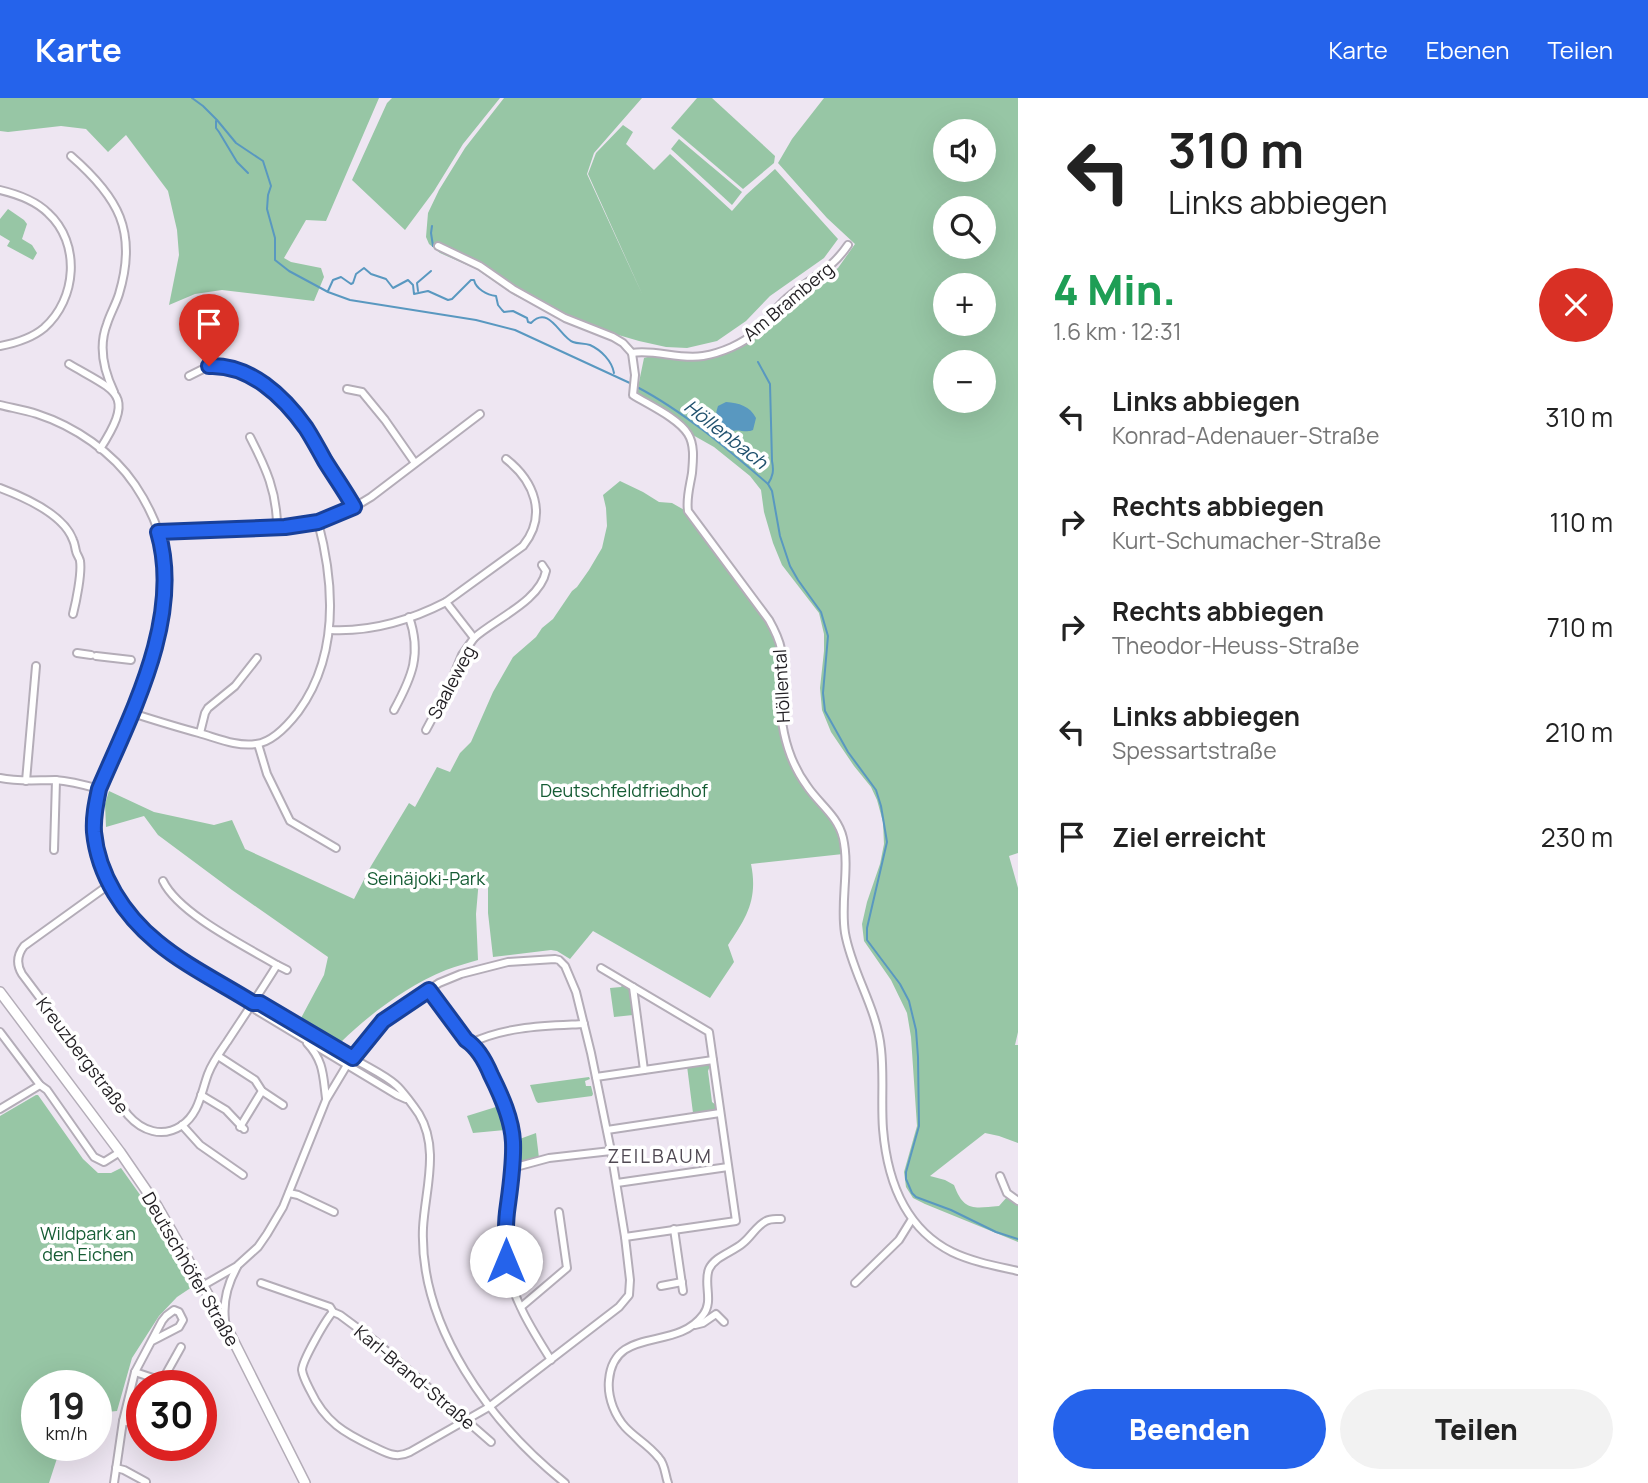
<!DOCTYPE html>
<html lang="de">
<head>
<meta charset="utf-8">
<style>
	body { margin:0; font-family:Manrope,sans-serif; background:#f2f2f2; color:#222; height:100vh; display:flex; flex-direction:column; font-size:26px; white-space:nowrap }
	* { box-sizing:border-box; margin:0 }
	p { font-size:23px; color:#767676 }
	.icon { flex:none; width:38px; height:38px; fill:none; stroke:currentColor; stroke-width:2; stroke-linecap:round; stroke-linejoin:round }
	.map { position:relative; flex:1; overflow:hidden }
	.drawer { display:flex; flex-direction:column; background:#fff; width:630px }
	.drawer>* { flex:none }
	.banner { background:#fff; color:#222; overflow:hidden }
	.controls { position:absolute; left:933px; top:21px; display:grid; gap:14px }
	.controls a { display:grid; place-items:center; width:63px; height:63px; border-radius:50%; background:#fff; box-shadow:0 7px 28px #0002; font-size:35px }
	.speed { position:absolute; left:21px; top:1272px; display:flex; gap:14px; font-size:35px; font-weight:700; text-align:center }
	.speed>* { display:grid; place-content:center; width:91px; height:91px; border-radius:50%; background:#fff; box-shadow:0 7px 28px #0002; line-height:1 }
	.speed small { font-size:18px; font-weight:400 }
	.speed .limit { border:10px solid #d22; background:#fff; color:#111 }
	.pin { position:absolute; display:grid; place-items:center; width:60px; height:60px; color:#fff; margin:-72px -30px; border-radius:50% 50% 50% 0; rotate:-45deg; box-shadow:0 0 7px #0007 }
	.pin .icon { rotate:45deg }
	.me { position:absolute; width:77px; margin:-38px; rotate:0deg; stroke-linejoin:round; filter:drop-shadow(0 0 5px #0008) }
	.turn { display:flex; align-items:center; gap:24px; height:147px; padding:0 35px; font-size:32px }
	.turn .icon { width:91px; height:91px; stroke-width:2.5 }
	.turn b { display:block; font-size:49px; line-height:60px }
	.round { display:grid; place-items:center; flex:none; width:74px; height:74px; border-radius:37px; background:#f2f2f2 }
	.summary { display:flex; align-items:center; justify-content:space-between; height:119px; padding:0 35px }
	h1 { font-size:42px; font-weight:800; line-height:52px; color:#1e9e55 }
	.action { display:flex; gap:14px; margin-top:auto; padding:14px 35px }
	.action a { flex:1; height:80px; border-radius:42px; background:#2563eb; color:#fff; font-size:28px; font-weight:800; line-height:80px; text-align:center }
	.action a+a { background:#f2f2f2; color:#222 }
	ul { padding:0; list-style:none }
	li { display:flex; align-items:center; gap:21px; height:105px; padding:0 35px }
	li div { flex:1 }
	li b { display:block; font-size:26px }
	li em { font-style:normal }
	header { display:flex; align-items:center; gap:42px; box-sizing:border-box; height:98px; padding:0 35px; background:#2563eb; color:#fff }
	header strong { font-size:33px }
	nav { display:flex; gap:38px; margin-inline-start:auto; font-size:24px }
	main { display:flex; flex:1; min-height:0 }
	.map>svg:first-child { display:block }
	.green { fill:#97c6a5; fill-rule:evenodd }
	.water { fill:#5998c0 }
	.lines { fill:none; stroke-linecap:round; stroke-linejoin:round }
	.stream { stroke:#5998c0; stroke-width:2 }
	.street-casing { stroke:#b4adb8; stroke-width:10 }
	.secondary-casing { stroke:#b4adb8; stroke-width:12 }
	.street { stroke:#fff; stroke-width:6 }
	.secondary { stroke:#fff; stroke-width:9 }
	.route-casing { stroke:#184099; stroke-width:18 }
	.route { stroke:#2563eb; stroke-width:12 }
	.labels { text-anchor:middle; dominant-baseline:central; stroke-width:7; stroke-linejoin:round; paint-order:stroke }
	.street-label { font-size:18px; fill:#211e22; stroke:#fff }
	.park-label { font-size:18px; fill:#155c34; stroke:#fff }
	.water-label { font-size:19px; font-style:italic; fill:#20516e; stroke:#fff }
	.neighbourhood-label { font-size:19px; letter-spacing:2px; fill:#504953; stroke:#fff }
</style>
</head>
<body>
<header>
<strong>Karte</strong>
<nav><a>Karte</a><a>Ebenen</a><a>Teilen</a></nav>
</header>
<main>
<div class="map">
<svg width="1018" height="1385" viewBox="0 0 1018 1385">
	<rect width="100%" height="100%" fill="#eee6f2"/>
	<!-- green -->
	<g class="green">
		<path d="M0 0H379L326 123 306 122 284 160 291 164 321 170 324 179 314 203 222 192 195 196 169 207 179 157 177 132 168 93 126 37 108 54 86 31 61 28 8 34 0 33Z"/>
		<path d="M392 0H500L463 46 434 93 405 132 352 82 387 5Z"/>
		<path d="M504 0H642L594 55 587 76 643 198 588 76 596 55 623 27 633 34 626 46 654 72 670 56 732 113 746 97 775 71 838 141 824 160 770 198 746 223 717 243 687 250 666 249 639 243 560 220 514 197 476 171 440 155 429 146 426 139 428 115 439 92 465 50Z"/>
		<path d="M697 0H712L775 58 774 65 743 91 671 30Z"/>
		<path d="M824 0H1018V755L1009 758 1018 790V934L1015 947H1018V1045L999 1038 985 1035 930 1078 945 1082 954 1087C964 1114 974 1110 999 1108L1007 1099 1012 1103 1018 1105V1144L925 1106 913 1100 906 1089 904 1074 917 1028 911 939 907 915 891 882 864 843 862 826 867 804 880 766 884 746 883 724 877 702 871 689 854 668 831 634 822 612 820 590 824 553V536L819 515 782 467 773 445 764 414 761 392 750 378 714 349 691 336 667 315 637 294 644 260 651 258 684 261 702 260 723 257 742 247 772 223 797 198 838 170 855 146 827 120 778 65 792 41ZM945 33H984V72H945ZM945 110H984V149H945ZM945 187H984V226H945ZM945 264H984V303H945Z"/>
		<path d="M679 41 742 94 732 107 671 51Z"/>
		<path d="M8 111 24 122 27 126 22 141 32 147 37 155 33 162 7 148 10 143 0 137V121Z"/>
		<path d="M620 383 643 394 659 404 672 405 686 413 763 518C768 527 773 537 776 547 784 577 772 609 781 638 785 655 793 673 803 687 811 699 822 709 830 721 837 732 840 744 843 756L751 766C758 801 747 819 728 847L734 864 710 900 593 833 570 861 557 853 551 852 493 859 488 815V784L479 781 476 816 478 862C468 865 456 868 446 872 407 888 371 915 341 944L300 922 324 877 328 859 232 792 158 737 144 718 106 729 105 706 109 693 154 714 214 727 232 722 245 751 354 801 371 768 409 705 415 709 437 669 450 674 460 655 471 644 493 594 513 559 536 539 542 530 553 521 572 493 577 489 589 472 602 450 607 428 606 410 603 397Z"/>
		<path d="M623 886 629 890 633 917 614 919 610 890 621 889Z"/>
		<path d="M707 965 710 968 708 973 712 1004 716 1007 717 1009 713 1013 693 1015 687 968Z"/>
		<path d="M589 979 590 981 585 983 586 988H591L593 996 592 998 538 1005 536 1003 530 987Z"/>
		<path d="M36 997H38L83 1061 98 1075H111L121 1070 148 1108 195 1187 177 1199 159 1218 132 1260 117 1313 96 1315V1288H37V1348H61L49 1385H0V1018Z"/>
		<path d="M499 1008 505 1032 473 1035 467 1018Z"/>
		<path d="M536 1035 539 1060 518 1065 517 1042Z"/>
	</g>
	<!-- water -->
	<path class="water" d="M726 304C739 305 750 308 756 320L753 332C747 335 739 331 731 333L730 335C714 334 714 320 718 308Z"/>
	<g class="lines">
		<!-- stream -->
		<g class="stream">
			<path d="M192 0 203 8 217 22 236 45 263 63 271 88 268 97 267 111 275 140V162L289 173 328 194 350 202 476 222 515 232 632 286"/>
			<path d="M216 23V30L219 34 237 64 248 75"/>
			<path d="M432 128 431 135 433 148"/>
			<path d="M328 193 333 182 341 179 351 186 353 185 356 176 364 170 371 176 386 181 393 190 408 182 413 187 414 196 428 193 448 202 452 201 471 182H474C476 191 487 197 496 198L498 207 502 212 504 214 513 213 527 220 528 224 531 225C549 206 560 239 573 244 578 246 584 245 590 247 601 252 612 263 614 275"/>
			<path d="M418 193 417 185 431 173"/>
			<path d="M759 226 771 211 789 195"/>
			<path d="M758 264 770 286 772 363C774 373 773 378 768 386"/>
			<path d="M637 289C683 313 729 352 768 386L772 393 780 438 790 468 798 482 821 514 828 538 823 595 825 613 848 654 876 692 881 708 887 744 867 830V842L900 886 909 903 916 932 918 959 919 1028 906 1074V1081L912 1095 916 1099 951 1112 996 1134 1018 1141"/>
		</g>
		<defs>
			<g id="street">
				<path d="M71 58C118 99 138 133 119 196 116 206 110 216 107 226 98 249 104 273 114 294"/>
				<path d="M0 92C17 96 35 102 48 115 81 145 77 201 44 230 32 240 16 245 0 248"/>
				<path d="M438 148 480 168 513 191 565 220 613 239 623 245 632 255"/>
				<path d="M632 255 635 277 633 297C649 307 678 320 688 336 695 347 693 363 692 375 690 388 686 400 688 413L769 522C774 531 779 540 781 551 786 579 777 607 784 635 788 654 796 673 807 688 819 706 838 718 843 740 850 771 840 804 845 835 852 875 877 910 881 951 884 978 881 1004 883 1031 887 1080 904 1130 952 1154 973 1164 996 1168 1018 1173"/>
				<path d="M632 255C655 251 679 262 703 258 721 255 743 246 757 233 768 223 775 210 786 201 809 180 829 175 848 147"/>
				<path d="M69 266C117 294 136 295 100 351"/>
				<path d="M189 278 209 268 217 267 242 273 265 287 291 312 305 330 354 409"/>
				<path d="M347 291 362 294 385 322 415 365"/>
				<path d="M0 307C12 310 25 312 37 316 74 328 113 354 135 387 149 408 160 431 164 456 166 468 165 481 164 493 159 564 126 627 99 691 83 753 113 809 161 847 190 869 222 886 253 905L256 912 397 997 406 1001"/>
				<path d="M250 339C266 370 277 394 277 429"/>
				<path d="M0 390C24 399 64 417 73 442 75 446 75 450 76 453 76 455 80 461 80 463 82 475 76 504 73 516"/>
				<path d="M158 434C211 428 265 435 317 424 336 420 355 409 371 399L480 316"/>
				<path d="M330 532C370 534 411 522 446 504L523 448C548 417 534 383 506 361"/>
				<path d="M474 540C495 521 540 503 546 473L542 467"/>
				<path d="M77 555 91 557"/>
				<path d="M96 558 131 562"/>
				<path d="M394 612C412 579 422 556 409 519"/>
				<path d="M132 615C154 622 176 629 199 635 217 640 237 649 256 646 273 644 288 627 298 614 339 558 335 488 318 424"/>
				<path d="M426 632 448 591 462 557 474 540 446 504"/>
				<path d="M200 635 205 615 208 610 235 588 257 560"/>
				<path d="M258 646 267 676 290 723 336 750"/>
				<path d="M0 680C19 684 36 682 55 682 70 683 85 687 99 691"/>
				<path d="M26 683 36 568"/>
				<path d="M54 752 56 682"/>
				<path d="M110 786 24 848C17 857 16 866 22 876L128 1017C142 1033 162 1040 181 1028 199 1016 201 995 208 976 212 965 220 954 227 944 244 918 261 893 277 867 245 848 179 816 163 783"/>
				<path d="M277 867 287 872"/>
				<path d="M601 870 709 934 736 1123 625 1139"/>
				<path d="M633 889 644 972"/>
				<path d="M429 892 466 941C477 949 485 964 491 976 501 996 511 1019 513 1042 516 1083 500 1124 506 1165 512 1200 532 1232 551 1262"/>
				<path d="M253 905H260C292 924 324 943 356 962 369 970 385 977 396 987 402 992 415 1010 419 1016 440 1051 425 1092 423 1130 419 1229 491 1326 565 1385"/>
				<path d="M0 934 40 987 47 992 94 1059 104 1064 120 1054"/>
				<path d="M307 945C324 963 323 978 326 1000"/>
				<path d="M471 945C507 928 545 928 584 926"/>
				<path d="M218 958 255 982 262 993 283 1007"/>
				<path d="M596 979 713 962"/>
				<path d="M201 997 226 1012 244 1031"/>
				<path d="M0 1011 40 987"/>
				<path d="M182 1027 200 1047 243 1077"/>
				<path d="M240 1029 262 993"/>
				<path d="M607 1032 720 1015"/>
				<path d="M512 1070 549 1060 611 1053"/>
				<path d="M1000 1078 1007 1095 1018 1103"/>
				<path d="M617 1085 728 1069"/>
				<path d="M289 1095 298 1097 334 1114"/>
				<path d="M674 1131 683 1193"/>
				<path d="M261 1185 330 1209 333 1214 340 1217 375 1243 491 1344"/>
				<path d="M855 1185 899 1142 912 1121"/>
				<path d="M204 1187 237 1168 258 1149 267 1136 283 1109 326 1002 347 967 383 923 439 885 461 876 508 864 555 861 559 862 565 868 576 894 591 955 611 1053 625 1139 630 1182 629 1197 619 1209 489 1309 410 1354C396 1361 387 1355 374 1349 344 1335 325 1324 310 1292 307 1286 303 1279 302 1272 302 1263 326 1221 333 1214"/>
				<path d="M661 1188 682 1184"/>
				<path d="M521 1209 567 1170 559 1114"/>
				<path d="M225 1222C223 1204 228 1185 237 1169"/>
				<path d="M695 1227 703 1225 716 1216 724 1224"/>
				<path d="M135 1274 162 1283 181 1249"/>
				<path d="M123 1323 142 1328"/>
				<path d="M116 1370 124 1372 146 1384"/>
				<path d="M114 1385 123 1323 135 1274 162 1223 166 1218 174 1212 179 1214 183 1222 179 1229 152 1243"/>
				<path d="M668 1385C665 1377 665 1366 659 1360 642 1339 624 1337 613 1309 610 1301 608 1291 609 1282 614 1227 676 1254 703 1217 714 1203 703 1186 709 1171 715 1158 733 1154 743 1145 751 1139 757 1127 766 1123 771 1120 776 1121 781 1121"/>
			</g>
			<path id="secondary" d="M0 894 120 1054 157 1108 226 1228 305 1385"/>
		</defs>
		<!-- street casing -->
		<use href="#street" class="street-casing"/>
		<!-- secondary casing -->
		<use href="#secondary" class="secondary-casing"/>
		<!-- street -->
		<use href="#street" class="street"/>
		<!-- secondary -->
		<use href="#secondary" class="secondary"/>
	</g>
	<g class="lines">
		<defs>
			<path id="route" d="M209 268C250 266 284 299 306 330 313 341 319 352 325 363 335 379 345 393 354 409L318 424 285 429 158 434C183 519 132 614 99 691 96 705 93 719 94 734 98 777 124 817 157 844 186 868 221 885 253 905H260L353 960 383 923 429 892 466 942C477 949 486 965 491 977 501 997 512 1021 513 1044 514 1067 510 1091 507 1114 505 1131 506 1147 506 1163"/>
		</defs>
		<!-- route casing -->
		<use href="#route" class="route-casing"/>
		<!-- route -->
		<use href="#route" class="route"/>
	</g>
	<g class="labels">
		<!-- street labels -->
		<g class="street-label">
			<text transform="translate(788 203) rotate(-40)">Am Bramberg</text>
			<text transform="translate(451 584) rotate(-62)">Saaleweg</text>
			<text transform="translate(781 588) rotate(-93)">Höllental</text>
			<text transform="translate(83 957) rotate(53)">Kreuzbergstraße</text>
			<text transform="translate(191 1171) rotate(60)">Deutschhöfer Straße</text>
			<text transform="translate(415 1279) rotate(40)">Karl-Brand-Straße</text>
		</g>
		<!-- park labels -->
		<g class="park-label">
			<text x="624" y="692">Deutschfeldfriedhof</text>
			<text x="426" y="780">Seinäjoki-Park</text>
			<text x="88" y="1135">Wildpark an<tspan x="88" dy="21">den Eichen</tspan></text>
		</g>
		<!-- water labels -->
		<g class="water-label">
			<text transform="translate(726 336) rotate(38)">Höllenbach</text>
		</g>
		<!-- neighbourhood labels -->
		<g class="neighbourhood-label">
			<text x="660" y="1058">ZEILBAUM</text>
		</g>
	</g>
</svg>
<div class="controls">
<a><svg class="icon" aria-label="sound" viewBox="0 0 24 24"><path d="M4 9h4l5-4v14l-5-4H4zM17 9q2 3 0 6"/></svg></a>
<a><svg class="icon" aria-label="search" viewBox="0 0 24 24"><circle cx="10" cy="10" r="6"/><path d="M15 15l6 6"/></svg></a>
<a>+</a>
<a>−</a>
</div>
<div class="speed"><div>19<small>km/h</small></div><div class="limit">30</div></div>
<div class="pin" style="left:209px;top:268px;background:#d93025"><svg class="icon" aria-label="arrive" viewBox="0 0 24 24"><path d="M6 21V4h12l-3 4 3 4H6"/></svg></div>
<svg class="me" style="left:506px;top:1163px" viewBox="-20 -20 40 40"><circle r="19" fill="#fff"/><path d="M0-13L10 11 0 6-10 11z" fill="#2563eb"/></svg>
</div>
<section class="drawer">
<div class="banner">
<div class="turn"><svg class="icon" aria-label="left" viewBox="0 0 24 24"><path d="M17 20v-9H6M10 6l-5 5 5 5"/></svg><div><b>310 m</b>Links abbiegen</div></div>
</div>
<div class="summary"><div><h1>4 Min.</h1><p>1.6 km · 12:31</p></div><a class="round" style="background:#d93025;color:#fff"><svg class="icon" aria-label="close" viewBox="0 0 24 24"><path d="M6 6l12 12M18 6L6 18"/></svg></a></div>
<ul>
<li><svg class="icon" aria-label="left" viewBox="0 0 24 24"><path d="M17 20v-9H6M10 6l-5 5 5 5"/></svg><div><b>Links abbiegen</b><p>Konrad-Adenauer-Straße</p></div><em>310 m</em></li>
<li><svg class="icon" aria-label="right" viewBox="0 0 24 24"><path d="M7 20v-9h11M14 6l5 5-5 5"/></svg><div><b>Rechts abbiegen</b><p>Kurt-Schumacher-Straße</p></div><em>110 m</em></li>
<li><svg class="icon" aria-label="right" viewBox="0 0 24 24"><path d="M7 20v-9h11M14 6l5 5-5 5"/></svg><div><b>Rechts abbiegen</b><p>Theodor-Heuss-Straße</p></div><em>710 m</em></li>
<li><svg class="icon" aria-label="left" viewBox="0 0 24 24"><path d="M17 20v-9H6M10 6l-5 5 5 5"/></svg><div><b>Links abbiegen</b><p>Spessartstraße</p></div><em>210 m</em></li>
<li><svg class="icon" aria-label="arrive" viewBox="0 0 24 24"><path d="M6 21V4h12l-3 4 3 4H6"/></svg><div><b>Ziel erreicht</b></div><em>230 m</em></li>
</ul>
<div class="action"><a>Beenden</a><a>Teilen</a></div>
</section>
</main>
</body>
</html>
